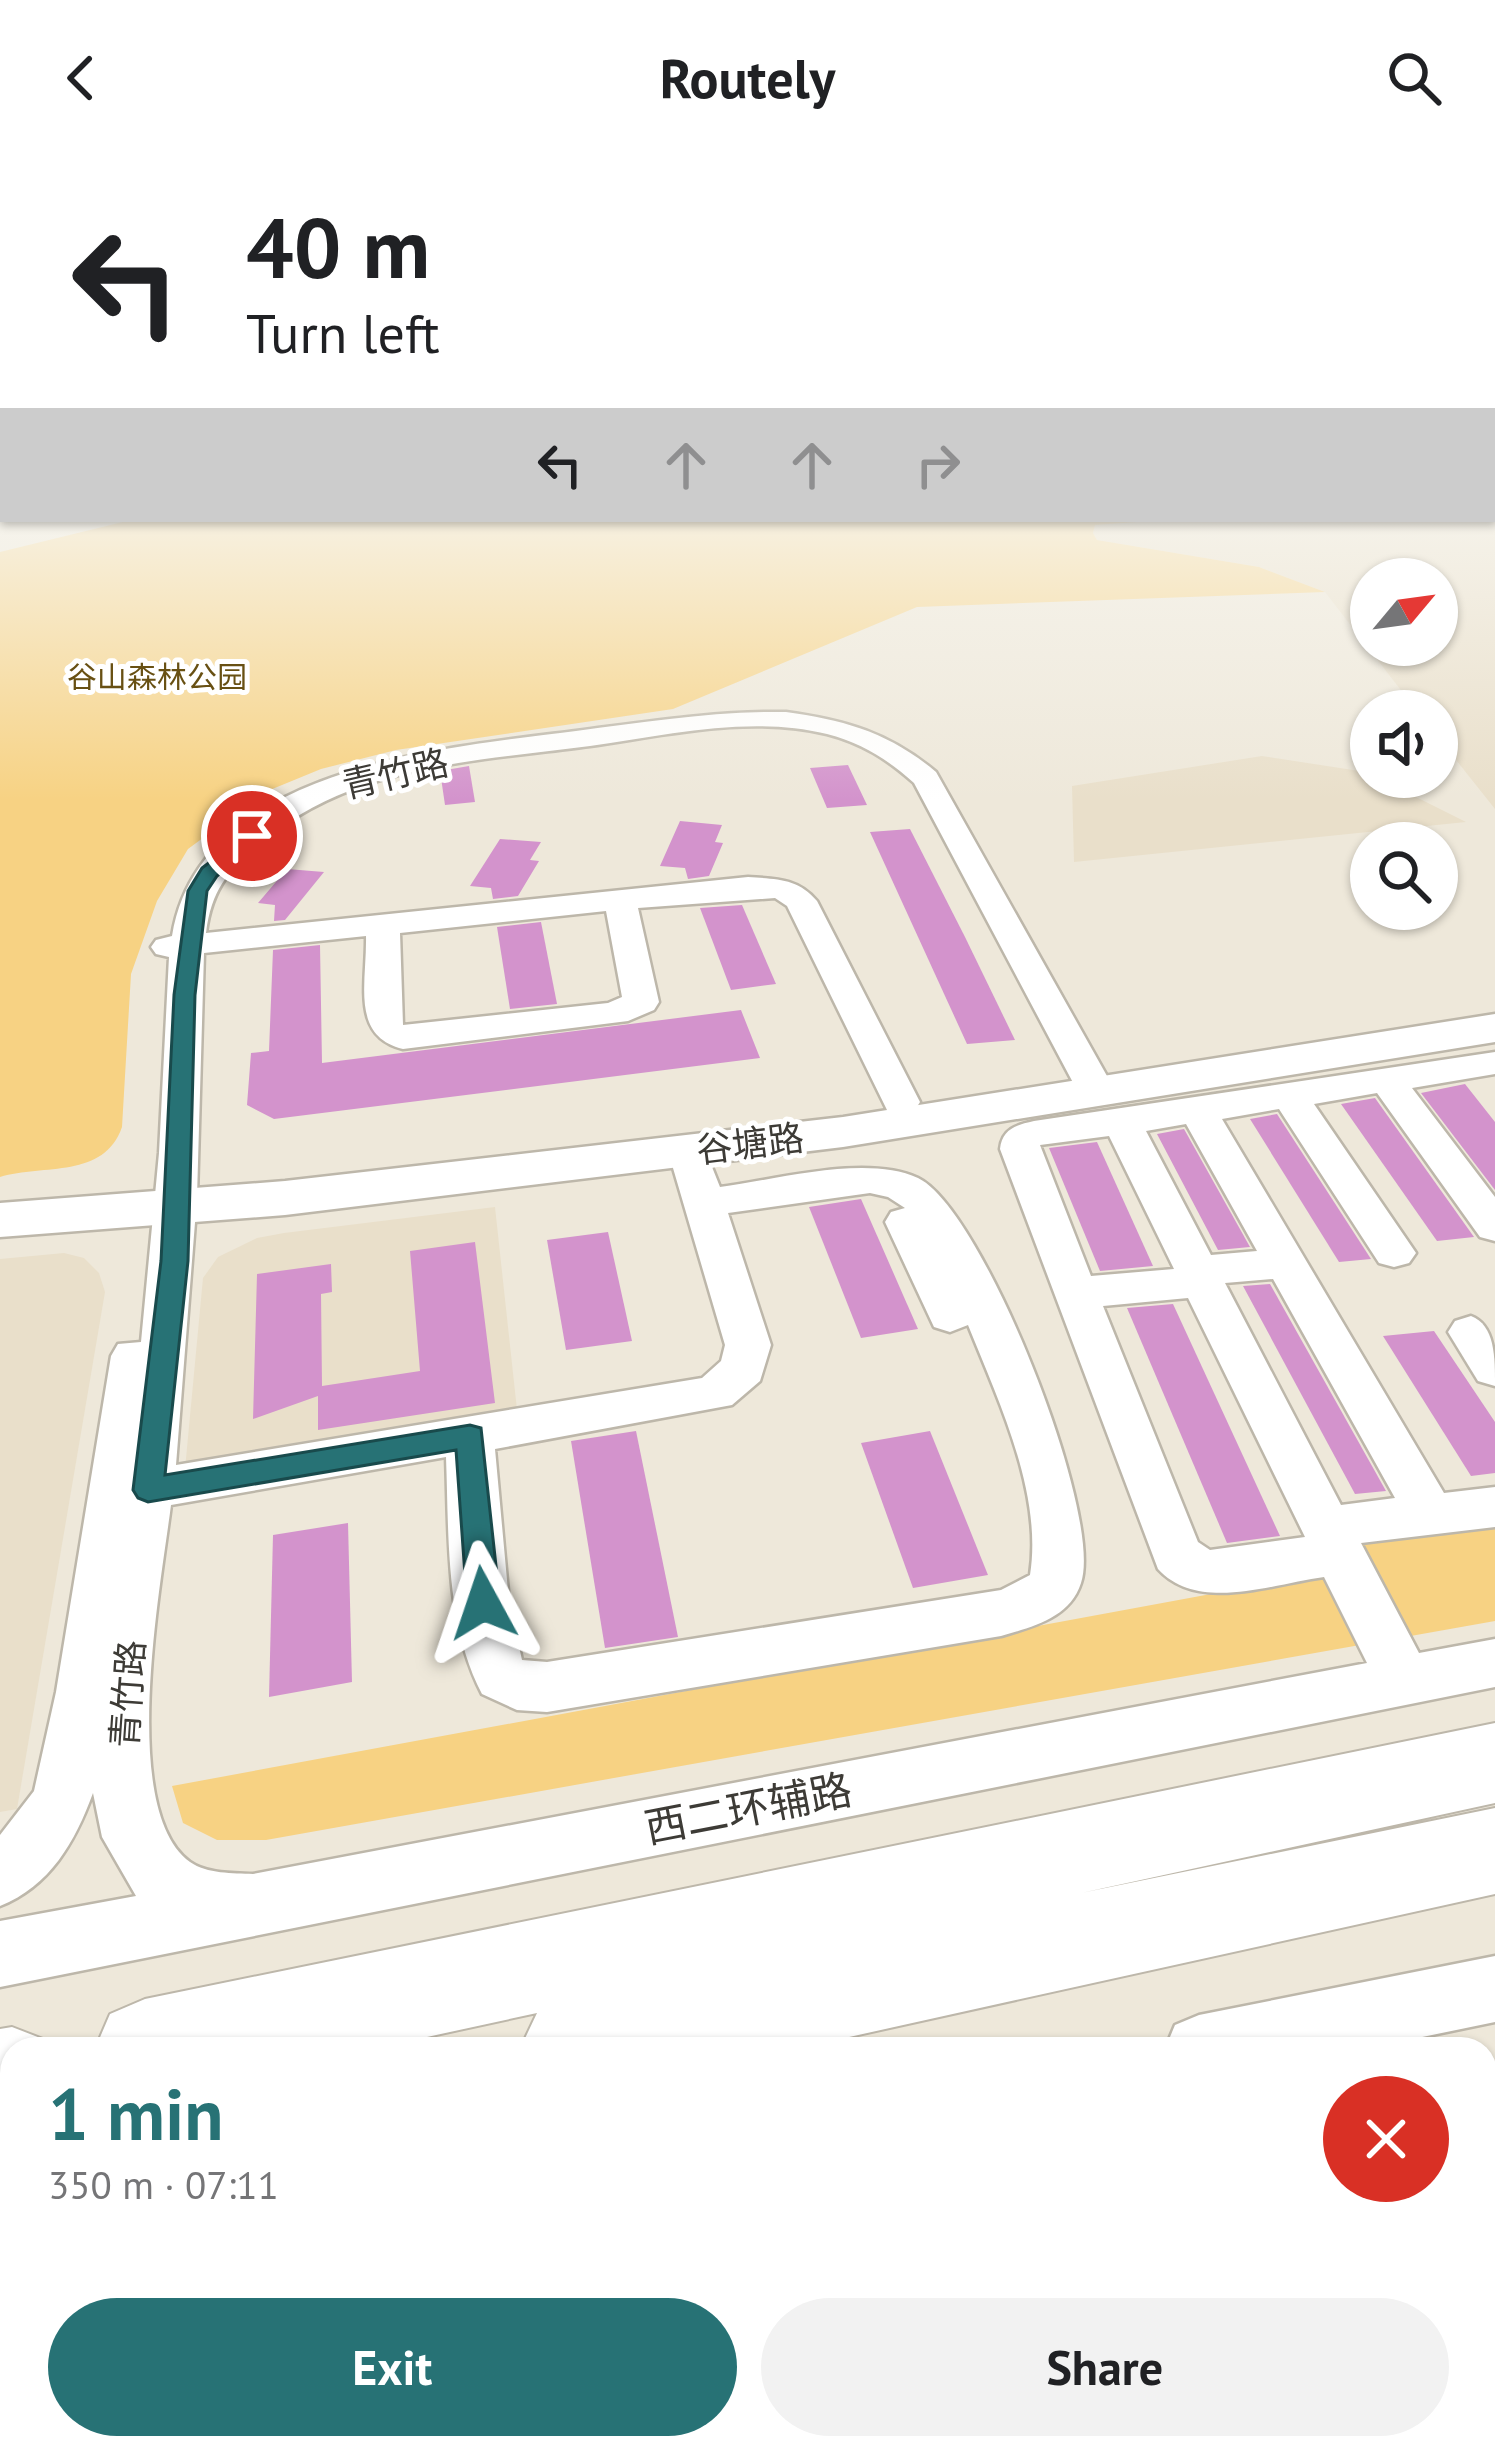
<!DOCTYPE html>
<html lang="en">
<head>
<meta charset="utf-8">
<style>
	body { margin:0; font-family:"PT Sans","Noto Sans SC",sans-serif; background:#f2f2f2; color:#202124; height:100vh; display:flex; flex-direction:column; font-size:45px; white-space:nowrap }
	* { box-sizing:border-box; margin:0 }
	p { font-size:39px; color:#757577 }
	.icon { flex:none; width:66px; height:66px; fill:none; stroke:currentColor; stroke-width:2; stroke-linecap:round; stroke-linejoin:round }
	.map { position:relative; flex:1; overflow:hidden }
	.panel { position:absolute; left:0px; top:1881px; width:1497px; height:423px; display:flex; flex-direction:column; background:#fff; border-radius:36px 36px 0 0; box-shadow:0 3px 9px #0004 }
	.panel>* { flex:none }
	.hud { position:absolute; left:0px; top:0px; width:1497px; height:366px; box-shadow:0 3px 9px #0004; background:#fff; color:#202124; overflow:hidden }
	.needle { width:78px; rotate:61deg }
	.fabs { position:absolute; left:1350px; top:402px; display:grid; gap:24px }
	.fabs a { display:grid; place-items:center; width:108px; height:108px; border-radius:50%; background:#fff; box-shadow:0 3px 9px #0004; font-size:60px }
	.pin { position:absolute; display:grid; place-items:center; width:102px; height:102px; color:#fff; margin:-51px; border:6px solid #fff; border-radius:50%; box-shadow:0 3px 12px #0007 }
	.me { position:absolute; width:132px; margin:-66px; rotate:355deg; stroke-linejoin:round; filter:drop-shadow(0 0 9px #0008) }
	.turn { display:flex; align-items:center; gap:42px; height:252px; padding:0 48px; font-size:54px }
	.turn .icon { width:156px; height:156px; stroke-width:2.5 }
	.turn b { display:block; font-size:84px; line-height:102px }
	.lanes { display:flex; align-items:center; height:114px; padding:0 48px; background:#0003; justify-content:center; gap:60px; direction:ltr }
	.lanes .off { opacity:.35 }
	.round { display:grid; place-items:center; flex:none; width:126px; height:126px; border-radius:63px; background:#f2f2f2 }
	.overview { display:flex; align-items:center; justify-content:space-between; height:204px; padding:0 48px }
	h1 { font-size:72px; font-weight:700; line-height:90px; color:#277275 }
	.action { display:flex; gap:24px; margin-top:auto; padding:24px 48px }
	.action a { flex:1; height:138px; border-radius:72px; background:#277275; color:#fff; font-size:48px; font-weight:700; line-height:138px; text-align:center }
	.action a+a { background:#f2f2f2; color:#202124 }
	header { display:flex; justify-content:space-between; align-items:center; height:156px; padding:0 48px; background:#fff; font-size:54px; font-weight:700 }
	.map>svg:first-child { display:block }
	.built { fill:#e9dfca; fill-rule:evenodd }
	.green { fill:#f7d283 }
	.building { fill:#d393cc }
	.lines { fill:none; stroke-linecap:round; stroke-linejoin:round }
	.minor-casing { stroke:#bdb7aa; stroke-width:5 }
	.major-casing { stroke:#bdb7aa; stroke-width:5 }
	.highway-casing { stroke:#bdb7aa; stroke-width:4 }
	.minor { fill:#fff; fill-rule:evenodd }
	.major { fill:#fff; fill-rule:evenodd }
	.highway { fill:#fff; fill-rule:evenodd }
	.route { fill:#277275; stroke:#194a4c; stroke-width:3 }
	.labels { text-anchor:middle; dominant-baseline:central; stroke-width:10; stroke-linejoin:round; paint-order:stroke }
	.far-park-label { font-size:30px; fill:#685013; stroke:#fff }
	.street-label { font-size:36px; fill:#3d3b36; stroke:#fff }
	.near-street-label { font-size:42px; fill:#3d3b36; stroke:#fff }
</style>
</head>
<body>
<header><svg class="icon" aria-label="back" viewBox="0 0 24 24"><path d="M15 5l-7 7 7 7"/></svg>Routely<svg class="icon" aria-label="search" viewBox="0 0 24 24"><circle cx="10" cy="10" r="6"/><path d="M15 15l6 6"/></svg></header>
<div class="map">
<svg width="1495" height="2303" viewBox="0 0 1495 2303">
	<rect width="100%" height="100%" fill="#eee8da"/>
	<!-- built -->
	<g class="built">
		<path d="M1495 322V653L1437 580V555H1417L1325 436 1259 411 1097 384 1093 377 1094 369 1178 363H1494ZM1371 423H1437V489H1371Z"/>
		<path d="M1262 600 1366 616 1466 666 1074 706 1072 630Z"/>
		<path d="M495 1051 518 1263 185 1313 203 1122 218 1101 257 1082 284 1077Z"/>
		<path d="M64 1097 84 1102 99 1117 105 1136 17 1653 0 1656V1103Z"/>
	</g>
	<!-- green -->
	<g class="green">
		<path d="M135 363H1178L1095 369 1093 377 1097 384 1259 411 1325 436 917 451 673 553 396 594 321 613 265 636 188 693 157 745 131 818 122 971C104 1023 44 1008 0 1021V396Z"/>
		<path d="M1495 1370V1465L266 1684H217L183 1667 172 1630 1368 1409 1358 1388Z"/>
	</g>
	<!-- building -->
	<g class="building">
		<path d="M848 609 867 649 827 652 810 612Z"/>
		<path d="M469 610 475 646 445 649 440 615Z"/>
		<path d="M680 665 722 669 715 686 723 687 709 720 688 723 685 712 660 710Z"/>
		<path d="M910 673 965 781 1015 884 967 888 870 676Z"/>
		<path d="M500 683 541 686 530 704 539 705 518 740 493 743 491 732 470 730Z"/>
		<path d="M287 713 324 716 285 764 274 765 275 749 258 747Z"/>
		<path d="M742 749 776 828 731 834 700 752Z"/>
		<path d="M541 766 557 848 510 853 497 771Z"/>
		<path d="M320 789 322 907 741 854 760 902 274 963 247 949 251 897 269 895 273 794Z"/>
		<path d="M1465 928 1495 966V1034L1421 937Z"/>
		<path d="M1375 942 1474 1081 1437 1085 1341 948Z"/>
		<path d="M1277 958 1371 1103 1339 1106 1250 963Z"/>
		<path d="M1184 973 1250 1091 1218 1094 1157 978Z"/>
		<path d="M1097 986 1153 1110 1100 1115 1049 992Z"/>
		<path d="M861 1043 918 1173 861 1182 809 1051Z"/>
		<path d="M608 1076 632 1185 566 1194 547 1084Z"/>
		<path d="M475 1086 495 1247 318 1274V1240L253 1263 257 1118 331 1108 332 1136 321 1138 322 1230 420 1215 410 1095Z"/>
		<path d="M1270 1128 1386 1335 1355 1338 1243 1130Z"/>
		<path d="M1173 1148 1280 1380 1227 1387 1127 1152Z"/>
		<path d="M1434 1175 1495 1266V1317L1471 1320 1383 1180Z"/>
		<path d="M636 1275 678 1481 605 1492 571 1285Z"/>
		<path d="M930 1275 988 1419 913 1432 861 1287Z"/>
		<path d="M348 1367 352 1526 269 1541 273 1379Z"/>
	</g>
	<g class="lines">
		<defs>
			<g id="minor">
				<path d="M786 556C845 564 890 577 936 616L1116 936 1111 944H1083L1078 936 914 627C887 603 862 587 827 578 750 559 667 579 590 590 479 605 359 608 268 681 232 711 212 729 206 777L748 721C776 723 798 722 817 745L920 946 915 954H887L787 750 775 742 638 752 659 846 654 854 628 865 403 893C350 880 367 827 366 780L204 797 197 1041 176 1309 702 1222 721 1205 725 1189 668 995 674 986 688 983 702 986 720 1031C776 1024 866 998 918 1022 983 1053 1104 1359 1081 1427 1070 1462 1032 1471 1001 1480L547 1556 517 1554 482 1538C445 1467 449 1380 446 1301L171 1349C161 1429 118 1654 190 1706 207 1718 233 1717 253 1718L1367 1507 1324 1421C1272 1428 1198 1457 1158 1413L1000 993C1002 973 1016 969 1034 965L1495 896V918L1412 932 1495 1041V1085L1480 1081 1377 937 1314 948 1416 1097 1409 1107 1394 1111 1379 1107 1279 953 1222 963 1444 1337 1495 1331V1371L1361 1387 1419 1497 1495 1483V1531L0 1831V1765L136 1740 102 1681 93 1637C75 1686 50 1730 0 1750V1679L34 1635 56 1536 111 1200 118 1188 141 1186 159 997 169 801 156 798 151 791 156 784 172 780C199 612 441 592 576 575 646 566 714 555 786 556ZM606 755 622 841 608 847 403 869 400 777ZM1186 968 1257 1095 1211 1099 1146 975ZM1109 980 1174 1113 1091 1120 1040 989ZM870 1037 888 1041 905 1052 891 1056 885 1066 934 1171 950 1176 968 1169C998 1244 1043 1337 1030 1419L1001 1434 547 1506 522 1504 509 1446 495 1293 732 1249 760 1225 771 1189 728 1057ZM1273 1123 1395 1342 1341 1349 1225 1127ZM1188 1142 1305 1381 1210 1394 1198 1386 1103 1150Z"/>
				<path d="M1471 1160C1495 1169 1495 1201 1495 1230L1478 1225 1448 1176 1455 1165Z"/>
				<path d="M1495 1800V1866L1364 1893H1165L1175 1869 1199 1859Z"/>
				<path d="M12 2121V2197L0 2200V2124Z"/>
			</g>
			<g id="major">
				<path d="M1495 858V886L843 991 285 1059 0 1081V1047L285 1025 843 961Z"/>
				<path d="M512 2292H704L703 2303H510Z"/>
			</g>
			<g id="highway">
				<path d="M1495 1567V1647L1081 1737 1495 1652V1738L795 1893H520L537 1857 372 1893H95L110 1858 145 1843Z"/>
				<path d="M12 1871 48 1885 51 1893H12V2070L0 2073V1873Z"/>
			</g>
		</defs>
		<!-- minor casing -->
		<use href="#minor" class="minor-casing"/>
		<!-- major casing -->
		<use href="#major" class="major-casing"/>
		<!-- highway casing -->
		<use href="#highway" class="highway-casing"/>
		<!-- minor -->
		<use href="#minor" class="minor"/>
		<!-- major -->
		<use href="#major" class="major"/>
		<!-- highway -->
		<use href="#highway" class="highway"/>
	</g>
	<!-- sky -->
	<linearGradient id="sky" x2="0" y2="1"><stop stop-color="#78b9ec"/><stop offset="0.5" stop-color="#f7f5ee"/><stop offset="1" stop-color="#f7f5ee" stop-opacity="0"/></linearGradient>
	<rect width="1495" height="645" fill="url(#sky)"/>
	<!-- route -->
	<path class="route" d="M252 674 262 680 259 683 217 720 207 735 195 839 188 1105 165 1319 470 1269 481 1272 500 1447 495 1456 483 1460 472 1456 467 1447 456 1294 148 1346 138 1342 133 1334 161 1105 174 839 188 735 202 712Z"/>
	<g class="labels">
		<!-- far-park labels -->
		<g class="far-park-label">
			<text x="157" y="520">谷山森林公园</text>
		</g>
		<!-- street labels -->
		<g class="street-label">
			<text transform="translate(395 617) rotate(-13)">青竹路</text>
			<text transform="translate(750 987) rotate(-7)">谷塘路</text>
			<text transform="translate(127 1538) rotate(-86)">青竹路</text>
		</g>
		<!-- near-street labels -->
		<g class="near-street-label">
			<text transform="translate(748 1652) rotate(-11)">西二环辅路</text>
		</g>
	</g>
</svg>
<div class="fabs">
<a><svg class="needle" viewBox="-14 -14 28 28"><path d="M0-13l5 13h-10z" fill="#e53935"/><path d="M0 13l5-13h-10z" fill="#757577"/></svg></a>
<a><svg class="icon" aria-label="sound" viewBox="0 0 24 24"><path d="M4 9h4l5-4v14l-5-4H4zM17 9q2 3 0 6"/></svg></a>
<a><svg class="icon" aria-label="search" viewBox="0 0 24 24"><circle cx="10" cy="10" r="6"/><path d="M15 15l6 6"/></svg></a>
</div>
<div class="pin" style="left:252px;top:680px;background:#d93025"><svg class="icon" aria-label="arrive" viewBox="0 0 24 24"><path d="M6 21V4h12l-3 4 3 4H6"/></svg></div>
<svg class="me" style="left:483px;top:1447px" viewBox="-20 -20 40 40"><path d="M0-17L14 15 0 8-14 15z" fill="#277275" stroke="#fff" stroke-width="4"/></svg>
<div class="hud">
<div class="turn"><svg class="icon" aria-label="left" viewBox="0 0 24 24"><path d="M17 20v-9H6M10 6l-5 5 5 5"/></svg><div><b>40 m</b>Turn left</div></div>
<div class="lanes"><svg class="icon" aria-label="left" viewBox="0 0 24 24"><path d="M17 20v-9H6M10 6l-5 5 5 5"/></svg><svg class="icon off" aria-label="ahead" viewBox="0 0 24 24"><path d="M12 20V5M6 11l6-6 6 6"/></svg><svg class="icon off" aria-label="ahead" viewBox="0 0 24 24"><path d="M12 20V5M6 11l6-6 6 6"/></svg><svg class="icon off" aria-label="right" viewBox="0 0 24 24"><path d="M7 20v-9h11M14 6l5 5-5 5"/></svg></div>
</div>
<section class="panel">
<div class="overview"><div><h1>1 min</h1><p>350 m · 07:11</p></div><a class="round" style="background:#d93025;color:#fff"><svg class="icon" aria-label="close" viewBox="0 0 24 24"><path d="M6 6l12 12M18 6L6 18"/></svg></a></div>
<div class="action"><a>Exit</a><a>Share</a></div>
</section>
</div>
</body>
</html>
